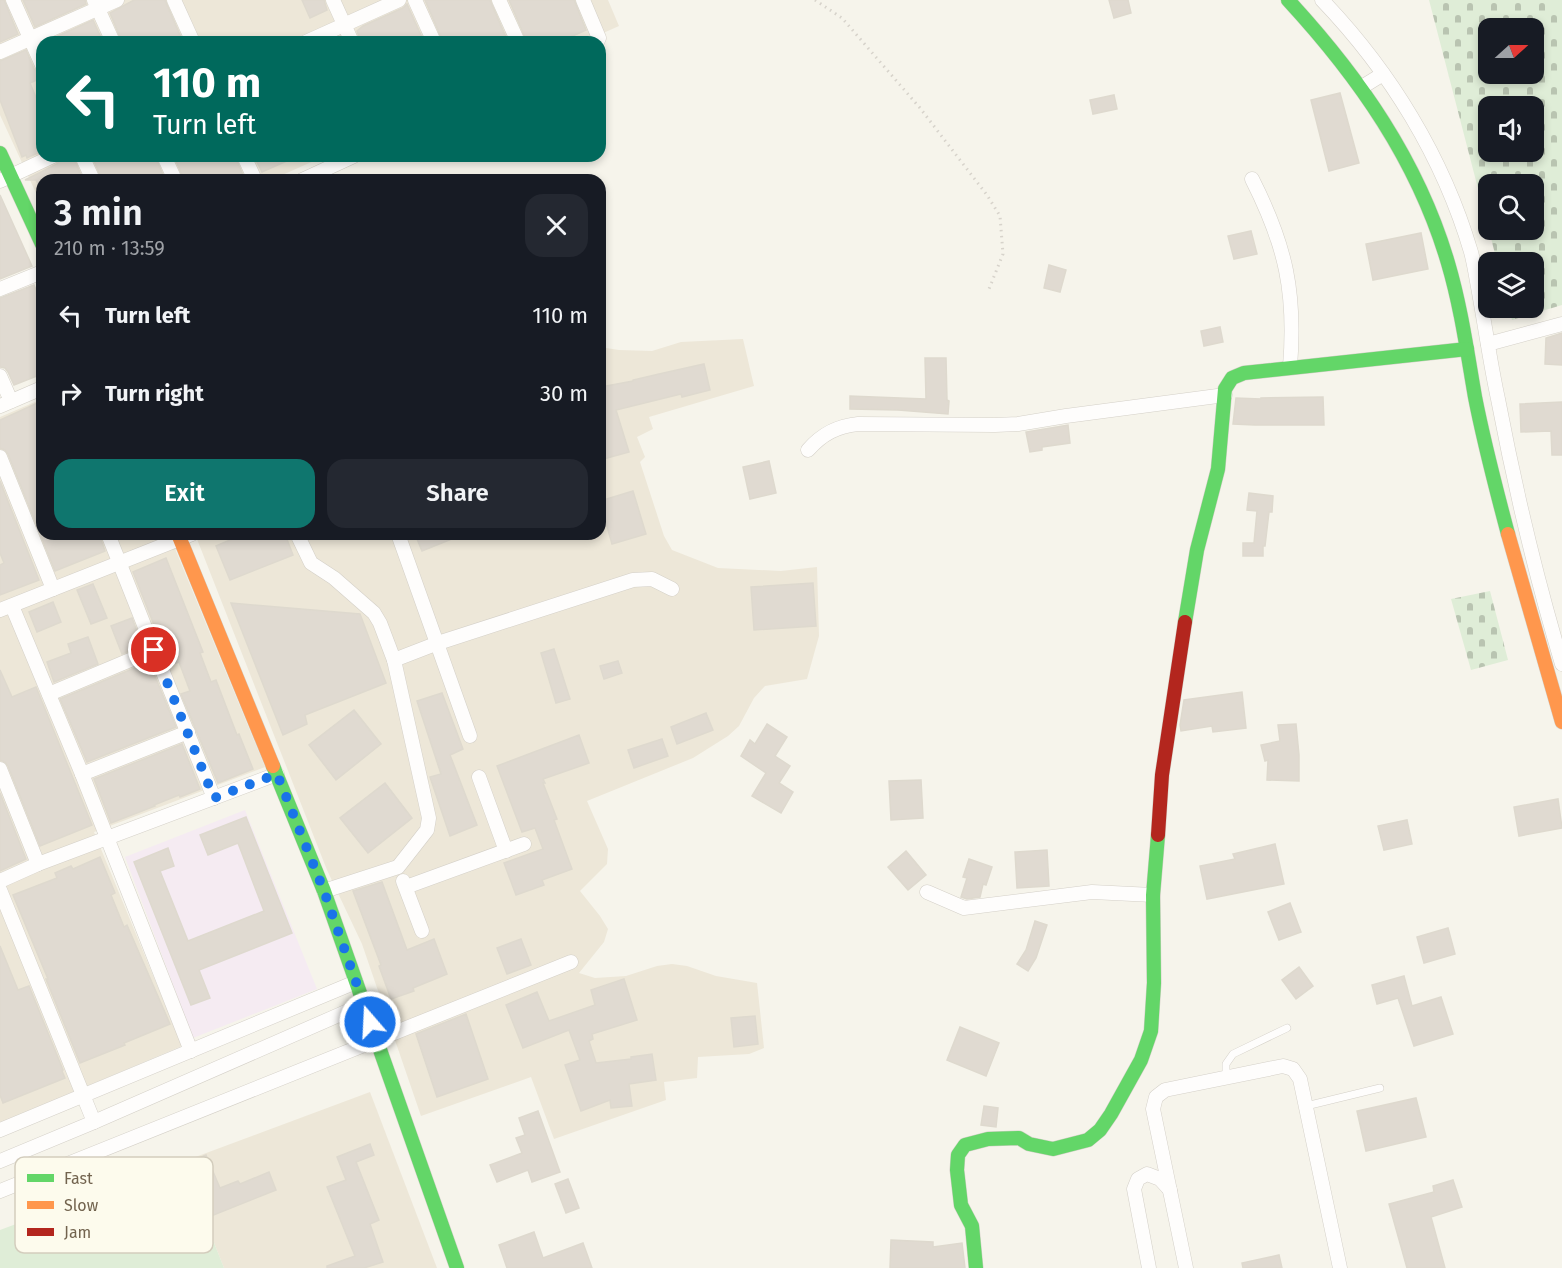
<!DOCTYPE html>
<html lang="en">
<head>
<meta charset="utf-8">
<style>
	body { margin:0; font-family:"Fira Sans",sans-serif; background:#242831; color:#f1f3f6; height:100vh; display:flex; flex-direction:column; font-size:22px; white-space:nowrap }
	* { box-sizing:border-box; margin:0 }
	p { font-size:20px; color:#9ea1a6 }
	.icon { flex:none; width:33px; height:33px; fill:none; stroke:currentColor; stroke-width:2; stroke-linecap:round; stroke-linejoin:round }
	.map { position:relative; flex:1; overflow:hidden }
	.sheet { position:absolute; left:36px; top:174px; width:570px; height:366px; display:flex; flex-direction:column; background:#171b24; border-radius:18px; box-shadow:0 3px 9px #0003 }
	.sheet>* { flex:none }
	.hud { position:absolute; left:36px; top:36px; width:570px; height:126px; border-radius:18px; box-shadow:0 3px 9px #0003; background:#00695c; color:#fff; overflow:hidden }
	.needle { width:39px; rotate:69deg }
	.controls { position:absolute; left:1478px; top:18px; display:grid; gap:12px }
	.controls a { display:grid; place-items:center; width:66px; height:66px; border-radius:12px; background:#171b24; box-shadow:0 3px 9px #0003; font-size:30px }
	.pin { position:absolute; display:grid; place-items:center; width:51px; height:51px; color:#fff; margin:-26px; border:3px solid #fff; border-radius:50%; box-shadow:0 2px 6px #0007 }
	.me { position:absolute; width:66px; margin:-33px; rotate:341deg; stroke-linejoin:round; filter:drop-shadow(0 0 4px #0008) }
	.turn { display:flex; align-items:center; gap:21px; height:126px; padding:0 18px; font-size:27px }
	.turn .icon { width:78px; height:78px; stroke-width:2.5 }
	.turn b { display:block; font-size:42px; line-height:51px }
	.round { display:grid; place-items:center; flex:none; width:63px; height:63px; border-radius:18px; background:#242831 }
	.headline { display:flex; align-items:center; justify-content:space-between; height:102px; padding:0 18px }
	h1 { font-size:36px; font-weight:600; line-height:45px }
	.button { display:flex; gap:12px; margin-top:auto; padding:12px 18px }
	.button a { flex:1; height:69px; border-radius:18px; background:#0f766e; color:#fff; font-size:24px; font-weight:600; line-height:69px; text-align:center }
	.button a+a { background:#242831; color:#f1f3f6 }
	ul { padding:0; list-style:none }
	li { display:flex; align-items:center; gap:18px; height:78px; padding:0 18px }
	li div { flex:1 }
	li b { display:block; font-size:22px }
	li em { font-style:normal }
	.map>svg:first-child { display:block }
	.residential { fill:#ede7d8 }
	.education { fill:#f5ebf2 }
	.cemetery { fill:url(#cemetery-stones); fill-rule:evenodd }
	.pitch { fill:#dfedd7 }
	.building { fill:#e0dad1; stroke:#ded9ce; stroke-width:1.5 }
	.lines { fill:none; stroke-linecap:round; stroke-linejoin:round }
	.lane-casing { stroke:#d4d0c8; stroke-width:8 }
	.street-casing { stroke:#d4d0c8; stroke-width:15 }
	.fast-casing { stroke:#d3cfc7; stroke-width:15 }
	.slow-casing { stroke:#d3cfc7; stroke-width:15 }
	.jam-casing { stroke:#d3cfc7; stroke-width:15 }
	.path { stroke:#d7d3cb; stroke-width:3; stroke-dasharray:1.5 4.5; stroke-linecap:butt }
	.lane { stroke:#fefdfc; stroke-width:7 }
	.street { stroke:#fefdfc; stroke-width:14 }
	.fast { stroke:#63d668; stroke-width:14 }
	.slow { stroke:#ff974d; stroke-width:14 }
	.jam { stroke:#b3261e; stroke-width:14 }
	.route { stroke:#1a73e8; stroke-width:10; stroke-dasharray:0 18 }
	.key { fill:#fdfbed; stroke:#d3cdbd; stroke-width:1.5 }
	.key-label { font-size:16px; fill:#72634e }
</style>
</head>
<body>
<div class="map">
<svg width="1562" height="1268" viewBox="0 0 1562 1268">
	<defs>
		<pattern id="cemetery-stones" width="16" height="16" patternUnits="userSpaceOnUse" patternTransform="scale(1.5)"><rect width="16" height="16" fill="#dfedd7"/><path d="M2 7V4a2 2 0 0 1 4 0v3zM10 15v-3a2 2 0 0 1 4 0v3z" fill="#b9c4b1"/></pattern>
	</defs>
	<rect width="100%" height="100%" fill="#f6f4eb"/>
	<!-- residential -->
	<g class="residential">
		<path d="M0 0H608L619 26 583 42H42V156H325L271 180H42V206L0 115Z"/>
		<path d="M743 339 754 386 649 417 653 429 637 437 645 457 640 462 664 536 672 550 718 568 781 571 817 567 819 636 807 679 765 686 754 698 739 726 728 736 693 758 587 801 608 849 607 864 580 891 600 916 608 929 604 942 579 973 595 978 626 976 657 966 672 964 687 966 716 976 757 983 764 1048 749 1054 698 1057 697 1078 664 1082 666 1100 554 1139 531 1077 421 1116 362 944 327 870 195 534H600V347L619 350 652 351 681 342Z"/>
		<path d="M42 399V534H169L265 767 94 832 182 1046 0 1123V417Z"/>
		<path d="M370 1092 437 1268H224L182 1162Z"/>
	</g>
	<!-- education -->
	<path class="education" d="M245 810 317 989 193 1038 125 857Z"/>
	<!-- cemetery -->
	<g class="cemetery">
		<path d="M1429 0H1562V305L1512 320 1509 308H1533V262H1497L1489 230H1533V184H1488V227ZM1488 28H1533V74H1488ZM1488 106H1533V152H1488Z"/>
		<path d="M1490 591 1508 660 1471 670 1451 599Z"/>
	</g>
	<!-- pitch -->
	<path class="pitch" d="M182 1162 224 1268H0V1230Z"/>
	<!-- building -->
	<g class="building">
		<path d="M0 0H4L18 34 0 42Z"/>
		<path d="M23 0H85L86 4 35 27Z"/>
		<path d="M134 0H165L183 42H122L110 13Z"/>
		<path d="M302 0H324L327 10 310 18Z"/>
		<path d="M425 0H490L508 42H443Z"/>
		<path d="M509 0H574L586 30 559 42H527Z"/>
		<path d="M1109 0H1128L1131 13 1114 18Z"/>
		<path d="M407 4 424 42H361L357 31 363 26 403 8Z"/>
		<path d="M93 20 103 42H45Z"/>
		<path d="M26 50 34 69 39 73 41 78 30 83 42 112V151L27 158 26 155 22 157 0 100V61Z"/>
		<path d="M1340 93 1359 163 1329 171 1311 100Z"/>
		<path d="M1114 95 1117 109 1093 114 1090 100Z"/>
		<path d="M68 156H73L83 180H42V193L36 180H25L57 164 61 159Z"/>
		<path d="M92 156H155L165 180H136L134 175 122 180H102Z"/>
		<path d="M174 156H235L244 178 241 180H184Z"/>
		<path d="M254 156H298L262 172Z"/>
		<path d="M0 195 32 266 0 279Z"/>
		<path d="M1251 231 1257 254 1234 259 1228 236Z"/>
		<path d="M1421 233 1428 269 1373 280 1366 244Z"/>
		<path d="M1049 265 1066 270 1060 292 1044 288Z"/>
		<path d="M34 285 42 305V374L14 385 8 372 5 368 0 367V298Z"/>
		<path d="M1220 327 1223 342 1204 346 1201 331Z"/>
		<path d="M1562 333V365L1545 364 1546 338Z"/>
		<path d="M925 358H946L947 400 949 401 948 414 898 410 850 409V396L926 399Z"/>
		<path d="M704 364 710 390 682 397 681 394 616 410 629 452 600 460V432L606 430 600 387 633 381V380L659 374Z"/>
		<path d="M1323 397 1324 425H1255L1233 424 1236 398 1261 399V398Z"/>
		<path d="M42 401V534H99L105 551 55 571 8 454 5 450 0 448V420Z"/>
		<path d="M1562 402V455H1552L1551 431 1521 432 1520 404Z"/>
		<path d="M1068 425 1070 443 1042 447V450L1030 452 1026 432Z"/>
		<path d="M769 461 776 493 750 499 743 467Z"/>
		<path d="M0 481 39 580 0 595V565L4 563 0 553Z"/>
		<path d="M633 491 646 534 612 544 600 501Z"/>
		<path d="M1249 493 1273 496 1272 512H1269L1265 546H1263V556H1243V543H1254L1257 511 1247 510Z"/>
		<path d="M244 534H285L293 555 230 580 216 546Z"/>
		<path d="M415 534H464L422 551Z"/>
		<path d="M166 558 203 652 200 653 211 682 216 680 237 735 239 734 253 769 218 783 181 694 190 691 179 662 170 665 133 572Z"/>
		<path d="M813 583 816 626 754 630 751 587Z"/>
		<path d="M93 584 107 618 91 624 77 590Z"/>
		<path d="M53 602 61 622 37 632 29 612Z"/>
		<path d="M231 603 360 614 386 683 305 715 307 724 283 735Z"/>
		<path d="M132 618 142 645 122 654 111 626Z"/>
		<path d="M88 637 98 664 54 682 47 662 71 653 68 644Z"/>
		<path d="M554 649 570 699 556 703 541 653Z"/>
		<path d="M618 661 622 673 604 679 600 666Z"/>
		<path d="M149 662 176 727 87 762 60 699Z"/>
		<path d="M0 670 12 697 36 687 92 825 40 846 8 766 5 762 0 760Z"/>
		<path d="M1242 692 1246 728 1213 732 1212 726 1181 731 1180 725 1184 700Z"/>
		<path d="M442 693 463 749 450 755 477 825 450 836 430 777 441 774 417 701Z"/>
		<path d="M354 710 381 744 336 780 309 745Z"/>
		<path d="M706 713 713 730 677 744 671 727Z"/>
		<path d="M767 724 787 737 775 756 790 766 779 783 793 792 781 813 752 796 766 773 741 756 750 740 755 744Z"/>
		<path d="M1296 724 1299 755V781L1267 780 1268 760 1265 761 1261 745 1280 741 1278 725Z"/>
		<path d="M579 735 589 763 543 779 545 783H543L557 819 554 820 572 869 542 880 544 885 516 895 504 863 543 849 535 828 522 832 497 766Z"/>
		<path d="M662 739 668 756 634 768 628 750Z"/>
		<path d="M182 744 200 789 180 797 179 795 154 805 155 806 111 823 94 779Z"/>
		<path d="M921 780 923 818 891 820 889 781Z"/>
		<path d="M385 783 412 818 368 853 340 818Z"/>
		<path d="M0 793 26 859 0 871Z"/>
		<path d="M1558 799 1562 828 1519 836 1514 807Z"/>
		<path d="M246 817 292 933 199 970 210 998 191 1005 134 862 168 848 174 866 160 871 188 941 264 911 238 843 208 855 200 835Z"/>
		<path d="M1407 820 1412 844 1384 850 1378 826Z"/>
		<path d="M1275 844 1284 884 1207 899 1200 866 1235 859 1233 854Z"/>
		<path d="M1047 850 1049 886 1017 888 1015 852Z"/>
		<path d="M906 851 926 875 908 890 888 867Z"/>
		<path d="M100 857 115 893 111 895 124 927 127 925 170 1024 124 1043 125 1045 80 1063 46 979H48L13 895 57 878 55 873 71 866 73 869Z"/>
		<path d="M969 859 992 867 986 885 983 884 980 897 967 899 961 897 967 878 963 877Z"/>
		<path d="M382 882 407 950 434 939 447 974 413 988 414 991 391 999 379 966 381 965 353 891Z"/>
		<path d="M1290 903 1301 932 1279 940 1268 912Z"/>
		<path d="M1035 921 1047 925 1036 958 1028 971 1017 964 1026 950Z"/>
		<path d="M1448 928 1455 954 1424 963 1417 937Z"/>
		<path d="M521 939 531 965 507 974 497 948Z"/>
		<path d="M0 946 18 990 29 986 63 1070 62 1071 65 1078 3 1103 0 1095Z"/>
		<path d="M1299 967 1313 986 1296 999 1282 980Z"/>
		<path d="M1404 976 1412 1006 1441 997 1453 1034 1414 1046 1398 998 1377 1004 1372 985Z"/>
		<path d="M624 979 637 1020 592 1034 593 1039 589 1041 596 1063 631 1059V1057L652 1054 656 1080 629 1084 632 1106 611 1108 610 1100 581 1111 565 1065 580 1060 569 1030 523 1048 506 1005 537 992 549 1021 595 1005 591 990Z"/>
		<path d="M466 1014 488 1079 437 1097 416 1034Z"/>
		<path d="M755 1016 758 1044 734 1047 731 1018Z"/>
		<path d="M960 1027 999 1043 986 1076 947 1060Z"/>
		<path d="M1416 1098 1426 1137 1366 1151 1357 1111Z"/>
		<path d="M984 1106 998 1108 996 1127 981 1125Z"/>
		<path d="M538 1111 560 1172 532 1182 528 1170 497 1182 490 1165 522 1153 516 1138 525 1135 519 1118Z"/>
		<path d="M370 1144 374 1155 356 1162 379 1220 370 1224 383 1262 364 1268H327V1266L355 1256 327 1187 346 1180 337 1157Z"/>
		<path d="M206 1155 220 1188 238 1181 240 1184 269 1172 276 1190 206 1218 184 1164Z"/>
		<path d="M568 1179 579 1208 566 1213 555 1184Z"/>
		<path d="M1453 1180 1462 1207 1431 1217 1445 1268H1407L1389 1204 1434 1192 1433 1186Z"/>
		<path d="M534 1232 543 1258 583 1243 592 1268H507L499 1245Z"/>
		<path d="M891 1240 933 1242V1247L962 1243 965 1268H890Z"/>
		<path d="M1279 1255 1282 1268H1243L1242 1263Z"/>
	</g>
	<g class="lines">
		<defs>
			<g id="lane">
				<path d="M1226 1077V1064L1233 1054 1287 1028"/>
				<path d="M1306 1106 1380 1088"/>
			</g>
			<g id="street">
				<path d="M13 0 42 65"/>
				<path d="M94 0 113 42"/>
				<path d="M174 0 193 42"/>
				<path d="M333 0 352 42"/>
				<path d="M415 0 434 42"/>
				<path d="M499 0 518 42"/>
				<path d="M583 0 599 38 597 42"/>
				<path d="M1322 0C1390 71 1443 157 1471 252 1474 263 1476 276 1478 287 1485 325 1490 362 1498 399 1515 488 1536 577 1562 664"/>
				<path d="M306 42 399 0"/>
				<path d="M0 52 117 0"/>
				<path d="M1362 87 1383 74"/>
				<path d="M82 156 93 180"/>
				<path d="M164 156 175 180"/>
				<path d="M244 156 255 180"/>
				<path d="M1252 179C1286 246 1296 293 1290 367"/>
				<path d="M302 180 354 156"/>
				<path d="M0 181 53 156"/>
				<path d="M0 289 42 272"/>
				<path d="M1488 344 1562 324"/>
				<path d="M0 376 11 401"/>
				<path d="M0 406 42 388"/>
				<path d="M808 450C822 434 837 426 858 424L995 425 1018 424 1066 416 1225 395"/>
				<path d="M0 457 53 589"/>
				<path d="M108 534 154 650 214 798"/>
				<path d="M297 534 311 563 334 578 374 613 380 623 394 660 429 818 427 830 398 867 324 891"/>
				<path d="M398 534 470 736"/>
				<path d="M12 606 82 774 191 1051"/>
				<path d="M0 610 192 534"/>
				<path d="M394 660 438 643 633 580 652 579 672 589"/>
				<path d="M49 694 154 650"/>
				<path d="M0 769 38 864"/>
				<path d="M82 774 188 732"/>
				<path d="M479 777 506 851"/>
				<path d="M0 881 38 864 277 774"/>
				<path d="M403 881 422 931"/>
				<path d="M406 887 524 844"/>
				<path d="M0 890 94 1122"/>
				<path d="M927 892 964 908 1092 892 1153 895"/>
				<path d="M0 1130 356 982"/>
				<path d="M0 1161 94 1122 364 1004"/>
				<path d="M0 1191 571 962"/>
				<path d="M1149 1268 1134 1189 1138 1179 1147 1174 1160 1179 1170 1190"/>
				<path d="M1186 1268 1153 1109 1156 1097 1165 1090 1283 1066 1293 1069 1300 1079 1340 1268"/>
			</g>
			<g id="fast">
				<path d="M1288 0C1359 77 1418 161 1448 263 1461 307 1467 351 1475 397 1484 443 1496 489 1508 534"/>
				<path d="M0 153 42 244"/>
				<path d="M1185 622 1197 550 1218 469 1225 389 1232 378 1244 373 1467 349"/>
				<path d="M273 766 324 891 457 1268"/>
				<path d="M976 1268 972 1226 961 1205 957 1170 958 1155 965 1145 988 1139 1019 1138 1029 1144 1053 1149 1088 1140 1100 1130 1111 1114 1141 1060 1151 1031 1154 983 1153 895 1158 835"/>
			</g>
			<g id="slow">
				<path d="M178 534 273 766"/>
				<path d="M1508 534 1562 722"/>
			</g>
			<path id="jam" d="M1158 835 1162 775 1185 622"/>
		</defs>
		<!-- lane casing -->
		<use href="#lane" class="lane-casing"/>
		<!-- street casing -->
		<use href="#street" class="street-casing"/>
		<!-- fast casing -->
		<use href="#fast" class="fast-casing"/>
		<!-- slow casing -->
		<use href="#slow" class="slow-casing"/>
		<!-- jam casing -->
		<use href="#jam" class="jam-casing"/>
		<!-- path -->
		<path class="path" d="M815 0 842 18 920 108 987 195 1000 216 1003 254 989 289"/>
		<!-- lane -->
		<use href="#lane" class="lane"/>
		<!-- street -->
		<use href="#street" class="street"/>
		<!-- fast -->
		<use href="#fast" class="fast"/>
		<!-- slow -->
		<use href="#slow" class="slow"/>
		<!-- jam -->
		<use href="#jam" class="jam"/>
	</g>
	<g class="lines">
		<!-- route -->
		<path class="route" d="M154 650 214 798 277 774 324 891 370 1022"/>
	</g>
	<!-- legend -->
	<rect x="15" y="1157" width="198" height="96" rx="9" class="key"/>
	<rect x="27" y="1174" width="27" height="8" fill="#63d668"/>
	<rect x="27" y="1201" width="27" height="8" fill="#ff974d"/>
	<rect x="27" y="1228" width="27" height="8" fill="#b3261e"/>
	<g class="key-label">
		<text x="64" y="1184">Fast</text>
		<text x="64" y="1211">Slow</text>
		<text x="64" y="1238">Jam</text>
	</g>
</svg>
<div class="controls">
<a><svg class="needle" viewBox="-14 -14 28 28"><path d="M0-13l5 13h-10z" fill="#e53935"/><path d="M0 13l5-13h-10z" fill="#9ea1a6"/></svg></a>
<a><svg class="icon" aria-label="sound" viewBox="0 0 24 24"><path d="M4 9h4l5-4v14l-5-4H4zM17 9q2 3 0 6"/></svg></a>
<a><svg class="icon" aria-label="search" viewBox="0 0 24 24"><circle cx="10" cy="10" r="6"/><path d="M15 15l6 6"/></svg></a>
<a><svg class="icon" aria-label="layers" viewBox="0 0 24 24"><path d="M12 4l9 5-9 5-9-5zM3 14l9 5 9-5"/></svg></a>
</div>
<div class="pin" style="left:154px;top:650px;background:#d93025"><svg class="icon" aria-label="arrive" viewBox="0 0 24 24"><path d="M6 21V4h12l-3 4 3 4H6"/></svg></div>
<svg class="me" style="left:370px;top:1022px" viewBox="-20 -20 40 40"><circle r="17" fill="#1a73e8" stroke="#fff" stroke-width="3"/><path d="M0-11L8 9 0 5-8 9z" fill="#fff"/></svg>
<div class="hud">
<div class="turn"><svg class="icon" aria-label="left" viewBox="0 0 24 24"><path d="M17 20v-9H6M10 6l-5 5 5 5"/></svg><div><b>110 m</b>Turn left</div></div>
</div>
<section class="sheet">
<div class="headline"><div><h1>3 min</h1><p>210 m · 13:59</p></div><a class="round"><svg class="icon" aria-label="close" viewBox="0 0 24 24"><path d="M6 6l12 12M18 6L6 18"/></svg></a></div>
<ul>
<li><svg class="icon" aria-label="left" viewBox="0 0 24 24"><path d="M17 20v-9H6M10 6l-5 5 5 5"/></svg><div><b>Turn left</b></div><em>110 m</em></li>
<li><svg class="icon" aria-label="right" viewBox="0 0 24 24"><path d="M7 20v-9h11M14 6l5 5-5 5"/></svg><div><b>Turn right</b></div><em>30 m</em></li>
</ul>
<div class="button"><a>Exit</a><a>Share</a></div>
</section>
</div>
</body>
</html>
